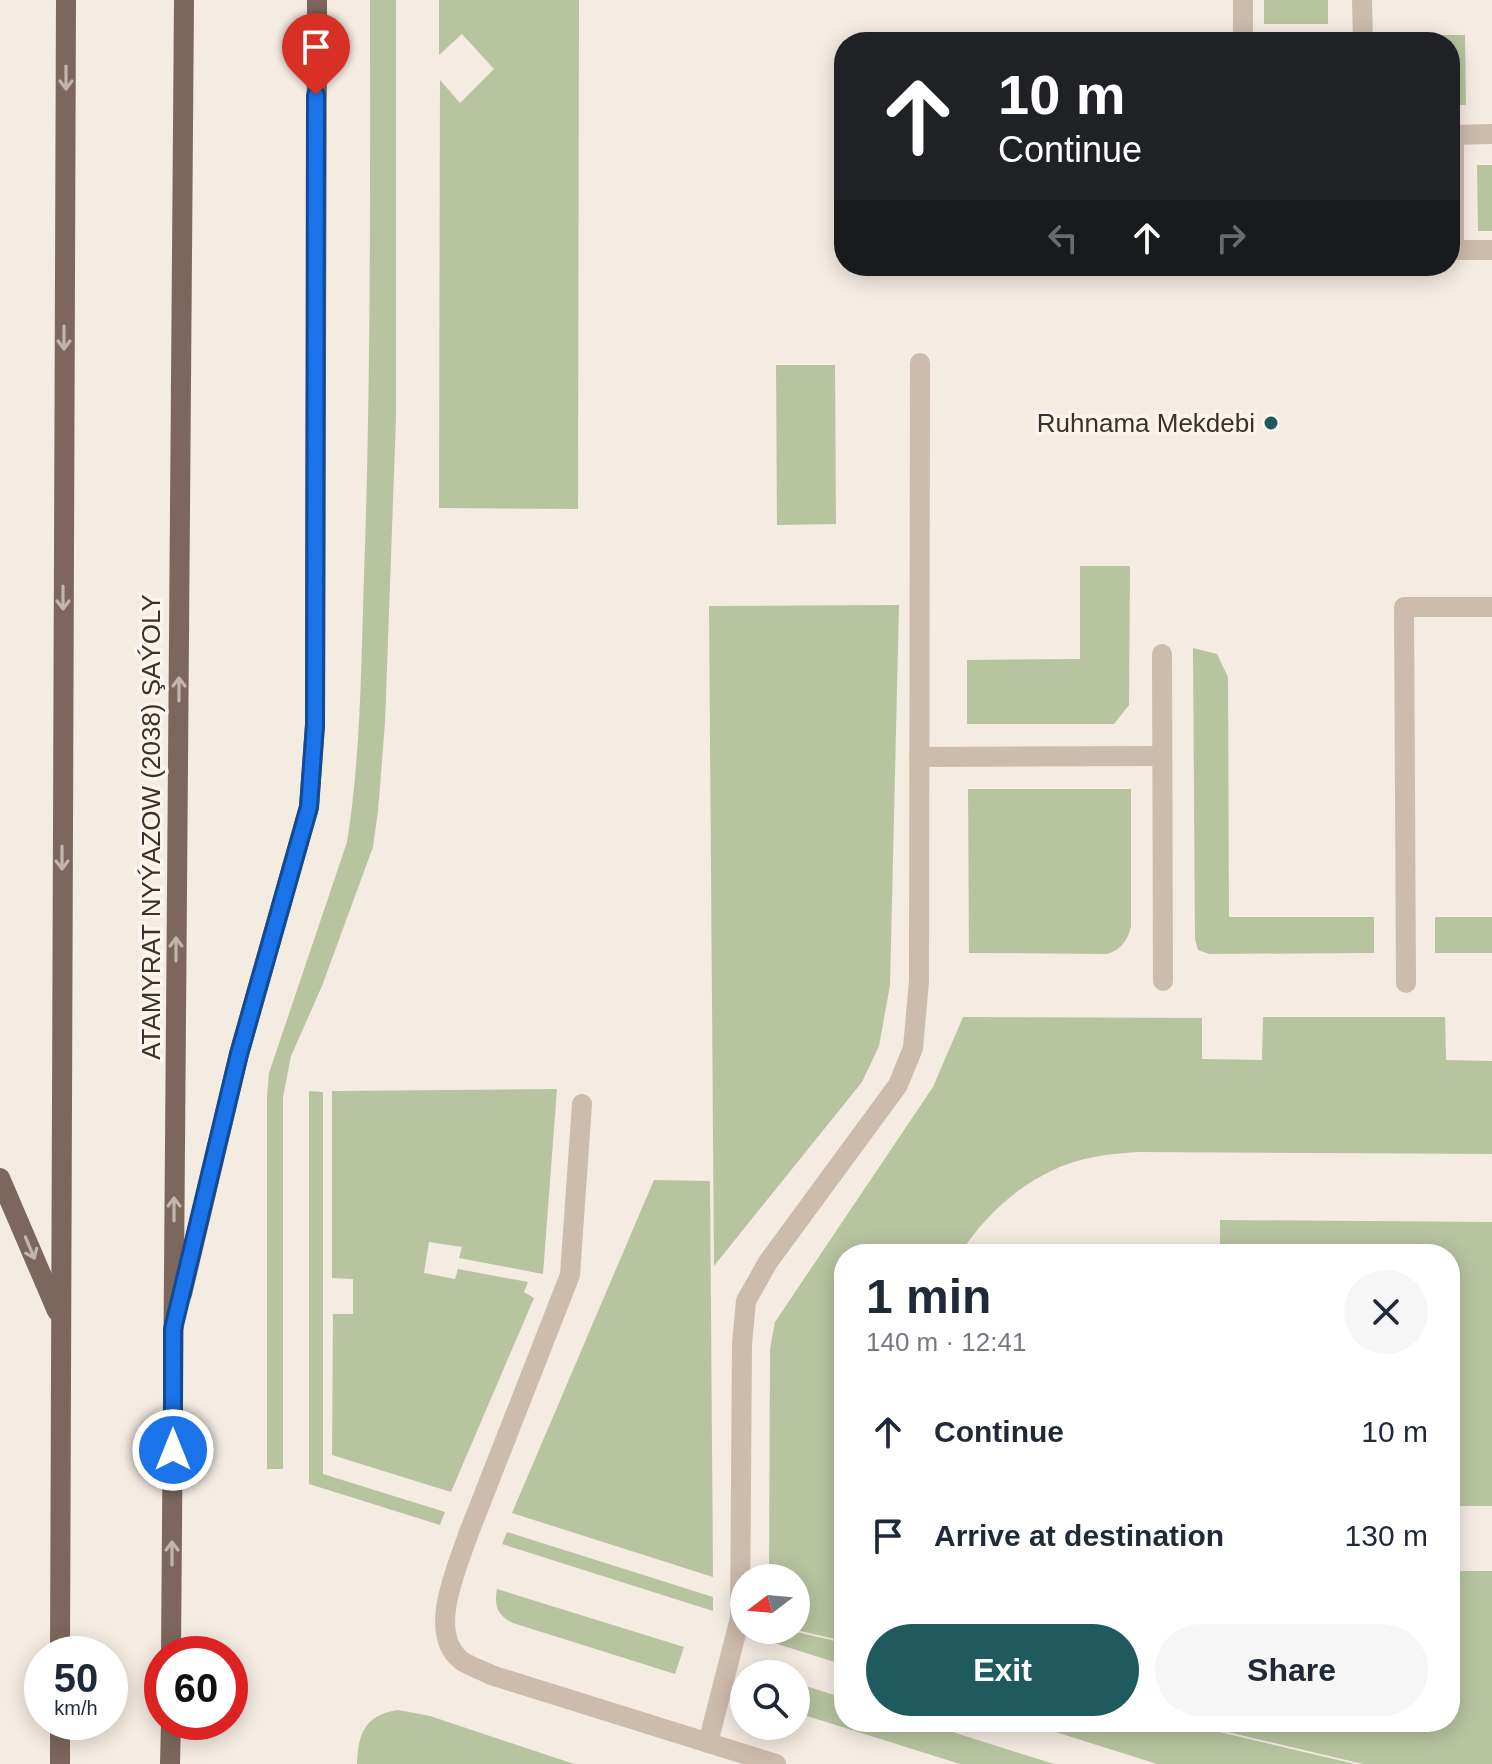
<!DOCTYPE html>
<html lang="en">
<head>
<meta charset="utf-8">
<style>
	body { margin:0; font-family:Arial,sans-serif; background:#f6f6f7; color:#1f2937; height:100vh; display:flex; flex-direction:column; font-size:30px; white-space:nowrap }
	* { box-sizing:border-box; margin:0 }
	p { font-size:26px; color:#747a83 }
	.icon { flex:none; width:44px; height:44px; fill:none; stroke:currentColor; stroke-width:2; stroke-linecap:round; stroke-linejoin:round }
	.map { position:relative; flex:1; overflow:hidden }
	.drawer { position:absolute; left:834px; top:1244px; width:626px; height:488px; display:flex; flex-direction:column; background:#fff; border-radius:32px; box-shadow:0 4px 20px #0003 }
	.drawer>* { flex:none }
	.banner { position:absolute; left:834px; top:32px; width:626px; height:244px; border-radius:32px; box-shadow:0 4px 20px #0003; background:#202124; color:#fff; overflow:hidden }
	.needle { width:52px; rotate:254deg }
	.tools { position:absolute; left:730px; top:1564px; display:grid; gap:16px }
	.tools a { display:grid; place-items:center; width:80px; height:80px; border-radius:50%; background:#fff; box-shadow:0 4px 20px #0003; font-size:40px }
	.speed { position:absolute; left:24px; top:1636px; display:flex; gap:16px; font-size:40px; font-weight:700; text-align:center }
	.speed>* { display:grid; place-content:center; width:104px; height:104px; border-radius:50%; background:#fff; box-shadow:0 4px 20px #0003; line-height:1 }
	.speed small { font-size:20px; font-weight:400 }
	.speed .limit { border:12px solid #d22; background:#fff; color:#111 }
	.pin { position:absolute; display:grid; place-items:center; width:68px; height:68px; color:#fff; margin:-82px -34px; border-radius:50% 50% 50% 0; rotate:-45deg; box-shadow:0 0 8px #0007 }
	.pin .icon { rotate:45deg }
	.me { position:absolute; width:88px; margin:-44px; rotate:0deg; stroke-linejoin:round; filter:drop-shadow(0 0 6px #0008) }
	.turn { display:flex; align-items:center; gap:28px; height:168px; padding:0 32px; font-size:36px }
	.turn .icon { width:104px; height:104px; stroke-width:2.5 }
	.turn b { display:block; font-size:56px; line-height:68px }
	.lanes { display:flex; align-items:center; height:76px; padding:0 32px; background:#0003; justify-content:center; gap:40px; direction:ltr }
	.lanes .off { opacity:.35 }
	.round { display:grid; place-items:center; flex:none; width:84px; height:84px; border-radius:42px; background:#f6f6f7 }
	.summary { display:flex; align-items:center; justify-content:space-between; height:136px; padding:0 32px }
	h1 { font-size:48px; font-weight:700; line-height:60px }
	.button { display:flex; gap:16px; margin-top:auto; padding:16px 32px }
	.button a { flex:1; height:92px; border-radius:48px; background:#1f5a5e; color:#fff; font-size:32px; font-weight:700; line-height:92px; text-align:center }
	.button a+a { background:#f6f6f7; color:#1f2937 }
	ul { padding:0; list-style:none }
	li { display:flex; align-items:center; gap:24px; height:104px; padding:0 32px }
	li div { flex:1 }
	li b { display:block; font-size:30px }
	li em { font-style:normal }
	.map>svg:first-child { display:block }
	.green { fill:#b8c4a0 }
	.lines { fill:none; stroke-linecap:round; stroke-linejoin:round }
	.service { stroke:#cdbbac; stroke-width:20 }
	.minor { stroke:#cdbbac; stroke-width:20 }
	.primary { stroke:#7d675c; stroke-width:20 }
	.oneway { stroke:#c2b5ac }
	.route-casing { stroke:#114b97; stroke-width:20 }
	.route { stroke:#1a73e8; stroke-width:14 }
	.poi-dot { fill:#1f5a5e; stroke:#fbf5ee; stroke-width:3 }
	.labels { text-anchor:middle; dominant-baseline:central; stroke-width:7; stroke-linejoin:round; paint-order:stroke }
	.poi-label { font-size:26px; fill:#3b302b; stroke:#fbf5ee; text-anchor:end }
	.street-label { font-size:26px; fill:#3b302b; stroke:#fbf5ee }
</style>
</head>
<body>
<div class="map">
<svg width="1492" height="1764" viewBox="0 0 1492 1764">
	<rect width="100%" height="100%" fill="#f4ebe1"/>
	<!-- green -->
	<g class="green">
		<path d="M370 0H396V418L385 723 378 811 373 847 322 986 291 1056 283 1097V1469H267V1097L269 1073 347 842C361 755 361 665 364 576 371 384 370 192 370 0Z"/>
		<path d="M439 0H579L578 509 439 508 440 80 460 103 494 69 462 34 439 55Z"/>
		<rect x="1264" y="0" width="64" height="24"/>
		<path d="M1396 35H1465L1466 105H1450V42H1396Z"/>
		<path d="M1477 165H1492V231H1478Z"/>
		<path d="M776 365H835L836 524 777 525Z"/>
		<path d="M1080 566H1130L1129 705 1114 724H967V660L1080 659Z"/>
		<path d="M899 605 890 985 879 1046 862 1082 714 1266 709 606Z"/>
		<path d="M1193 648 1217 654 1228 677 1229 917H1374V953L1209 954 1198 950 1195 939Z"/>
		<path d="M968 789H1131V926C1128 940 1121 950 1107 954L969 953Z"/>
		<rect x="1435" y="917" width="57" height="36"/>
		<path d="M963 1017 1202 1018V1059L1262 1060 1263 1017H1445L1446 1060 1492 1061V1154L1138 1152C1124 1153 1109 1154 1094 1157 1038 1167 990 1207 960 1254H844V1641L796 1630V1578H769L770 1349 775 1322 933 1087Z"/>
		<path d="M557 1089 543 1274 459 1258 462 1247 429 1242 424 1273 455 1279 458 1269 528 1282 524 1292 534 1298 451 1492 332 1455 333 1314H353V1279L332 1278V1091Z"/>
		<path d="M309 1091 323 1092V1474L445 1512 440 1525 309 1484Z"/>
		<path d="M654 1180 710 1181 713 1577 512 1513Z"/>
		<path d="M1220 1220 1492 1222V1506H1450V1254H1220Z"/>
		<path d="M507 1532 713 1597V1611L502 1544Z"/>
		<path d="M1450 1571H1492V1764H1363L1185 1722H1450Z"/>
		<path d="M497 1589 684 1647 675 1674 513 1623C497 1615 494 1606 497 1589Z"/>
		<path d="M769 1630H788L844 1643V1665L768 1641Z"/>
		<path d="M796 1683 844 1698V1722H921L1054 1764H960L807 1716 796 1710Z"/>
		<path d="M398 1710 430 1716 574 1764H357C358 1733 365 1715 398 1710Z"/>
		<path d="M1024 1722H1177L1355 1764H1157Z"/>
	</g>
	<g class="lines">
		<!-- service -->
		<g class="service">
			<path d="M1243 0V42"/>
			<path d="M1362 0 1363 42"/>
			<path d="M1492 134 1454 135V250H1492"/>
			<path d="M1162 654 1163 981"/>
			<path d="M919 757 1162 756"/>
			<path d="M1406 983 1404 607H1492"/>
			<path d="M468 1535 570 1275 582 1104"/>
			<path d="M708 1743 740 1618 742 1344 746 1301 768 1262 898 1085 913 1048 919 981 920 363"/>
		</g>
		<!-- minor -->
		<path class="minor" d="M468 1535C457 1568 426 1634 462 1661 471 1667 482 1670 491 1675L776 1764"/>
		<!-- primary -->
		<g class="primary">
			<path d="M0 1178 57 1311"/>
			<path d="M182 1294 239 1054 309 807 315 725 317 0"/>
			<path d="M60 1654 66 0"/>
			<path d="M171 1654 184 0"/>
			<path d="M60 1722V1764"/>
			<path d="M170 1764 171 1722"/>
		</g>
	</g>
	<!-- one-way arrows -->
	<defs><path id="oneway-shaft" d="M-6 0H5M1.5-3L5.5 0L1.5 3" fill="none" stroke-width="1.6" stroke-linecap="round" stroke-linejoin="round" transform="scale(2)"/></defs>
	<g class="oneway">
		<use href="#oneway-shaft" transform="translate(66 78) rotate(90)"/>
		<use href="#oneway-shaft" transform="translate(64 338) rotate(90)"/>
		<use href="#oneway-shaft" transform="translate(63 598) rotate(90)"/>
		<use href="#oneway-shaft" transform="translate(179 689) rotate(-90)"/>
		<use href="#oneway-shaft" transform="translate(62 858) rotate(90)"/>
		<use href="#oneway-shaft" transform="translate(176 949) rotate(-90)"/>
		<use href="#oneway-shaft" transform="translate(174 1209) rotate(-90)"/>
		<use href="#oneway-shaft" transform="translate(30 1248) rotate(67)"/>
		<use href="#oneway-shaft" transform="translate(172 1553) rotate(-90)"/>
	</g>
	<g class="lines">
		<defs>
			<path id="route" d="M173 1450V1329L239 1054 309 807 315 725 316 95"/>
		</defs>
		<!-- route casing -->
		<use href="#route" class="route-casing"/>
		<!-- route -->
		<use href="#route" class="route"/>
	</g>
	<!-- markers -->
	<circle class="poi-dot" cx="1271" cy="423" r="8"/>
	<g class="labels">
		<!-- poi labels -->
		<g class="poi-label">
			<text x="1255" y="423">Ruhnama Mekdebi</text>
		</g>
		<!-- street labels -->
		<g class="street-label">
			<text transform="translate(151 827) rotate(-90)">ATAMYRAT NYÝAZOW (2038) ŞAÝOLY</text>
		</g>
	</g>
</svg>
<div class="tools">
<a><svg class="needle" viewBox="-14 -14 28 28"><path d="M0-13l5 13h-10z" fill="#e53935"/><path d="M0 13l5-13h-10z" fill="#747a83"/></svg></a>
<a><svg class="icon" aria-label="search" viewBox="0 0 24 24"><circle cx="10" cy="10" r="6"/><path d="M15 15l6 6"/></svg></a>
</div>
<div class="speed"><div>50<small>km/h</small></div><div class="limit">60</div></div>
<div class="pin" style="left:316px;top:95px;background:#d93025"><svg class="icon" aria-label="arrive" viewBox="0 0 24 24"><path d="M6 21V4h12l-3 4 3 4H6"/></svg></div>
<svg class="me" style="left:173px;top:1450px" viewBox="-20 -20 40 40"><circle r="17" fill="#1a73e8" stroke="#fff" stroke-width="3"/><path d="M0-11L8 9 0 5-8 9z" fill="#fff"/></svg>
<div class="banner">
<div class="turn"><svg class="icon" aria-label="ahead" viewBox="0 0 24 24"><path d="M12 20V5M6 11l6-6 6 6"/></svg><div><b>10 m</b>Continue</div></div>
<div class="lanes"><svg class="icon off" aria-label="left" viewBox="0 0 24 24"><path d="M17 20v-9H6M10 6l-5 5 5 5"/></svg><svg class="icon" aria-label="ahead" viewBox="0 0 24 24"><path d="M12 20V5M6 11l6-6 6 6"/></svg><svg class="icon off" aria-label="right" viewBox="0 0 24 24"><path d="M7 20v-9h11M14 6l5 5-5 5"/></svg></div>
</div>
<section class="drawer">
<div class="summary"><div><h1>1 min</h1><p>140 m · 12:41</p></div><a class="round"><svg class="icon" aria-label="close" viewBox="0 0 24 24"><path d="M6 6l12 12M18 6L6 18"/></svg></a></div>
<ul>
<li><svg class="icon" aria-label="ahead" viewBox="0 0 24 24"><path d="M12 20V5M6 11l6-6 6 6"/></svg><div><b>Continue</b></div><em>10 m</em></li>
<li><svg class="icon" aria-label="arrive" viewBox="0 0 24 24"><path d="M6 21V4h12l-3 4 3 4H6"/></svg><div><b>Arrive at destination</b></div><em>130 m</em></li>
</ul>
<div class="button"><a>Exit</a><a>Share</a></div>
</section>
</div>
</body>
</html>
